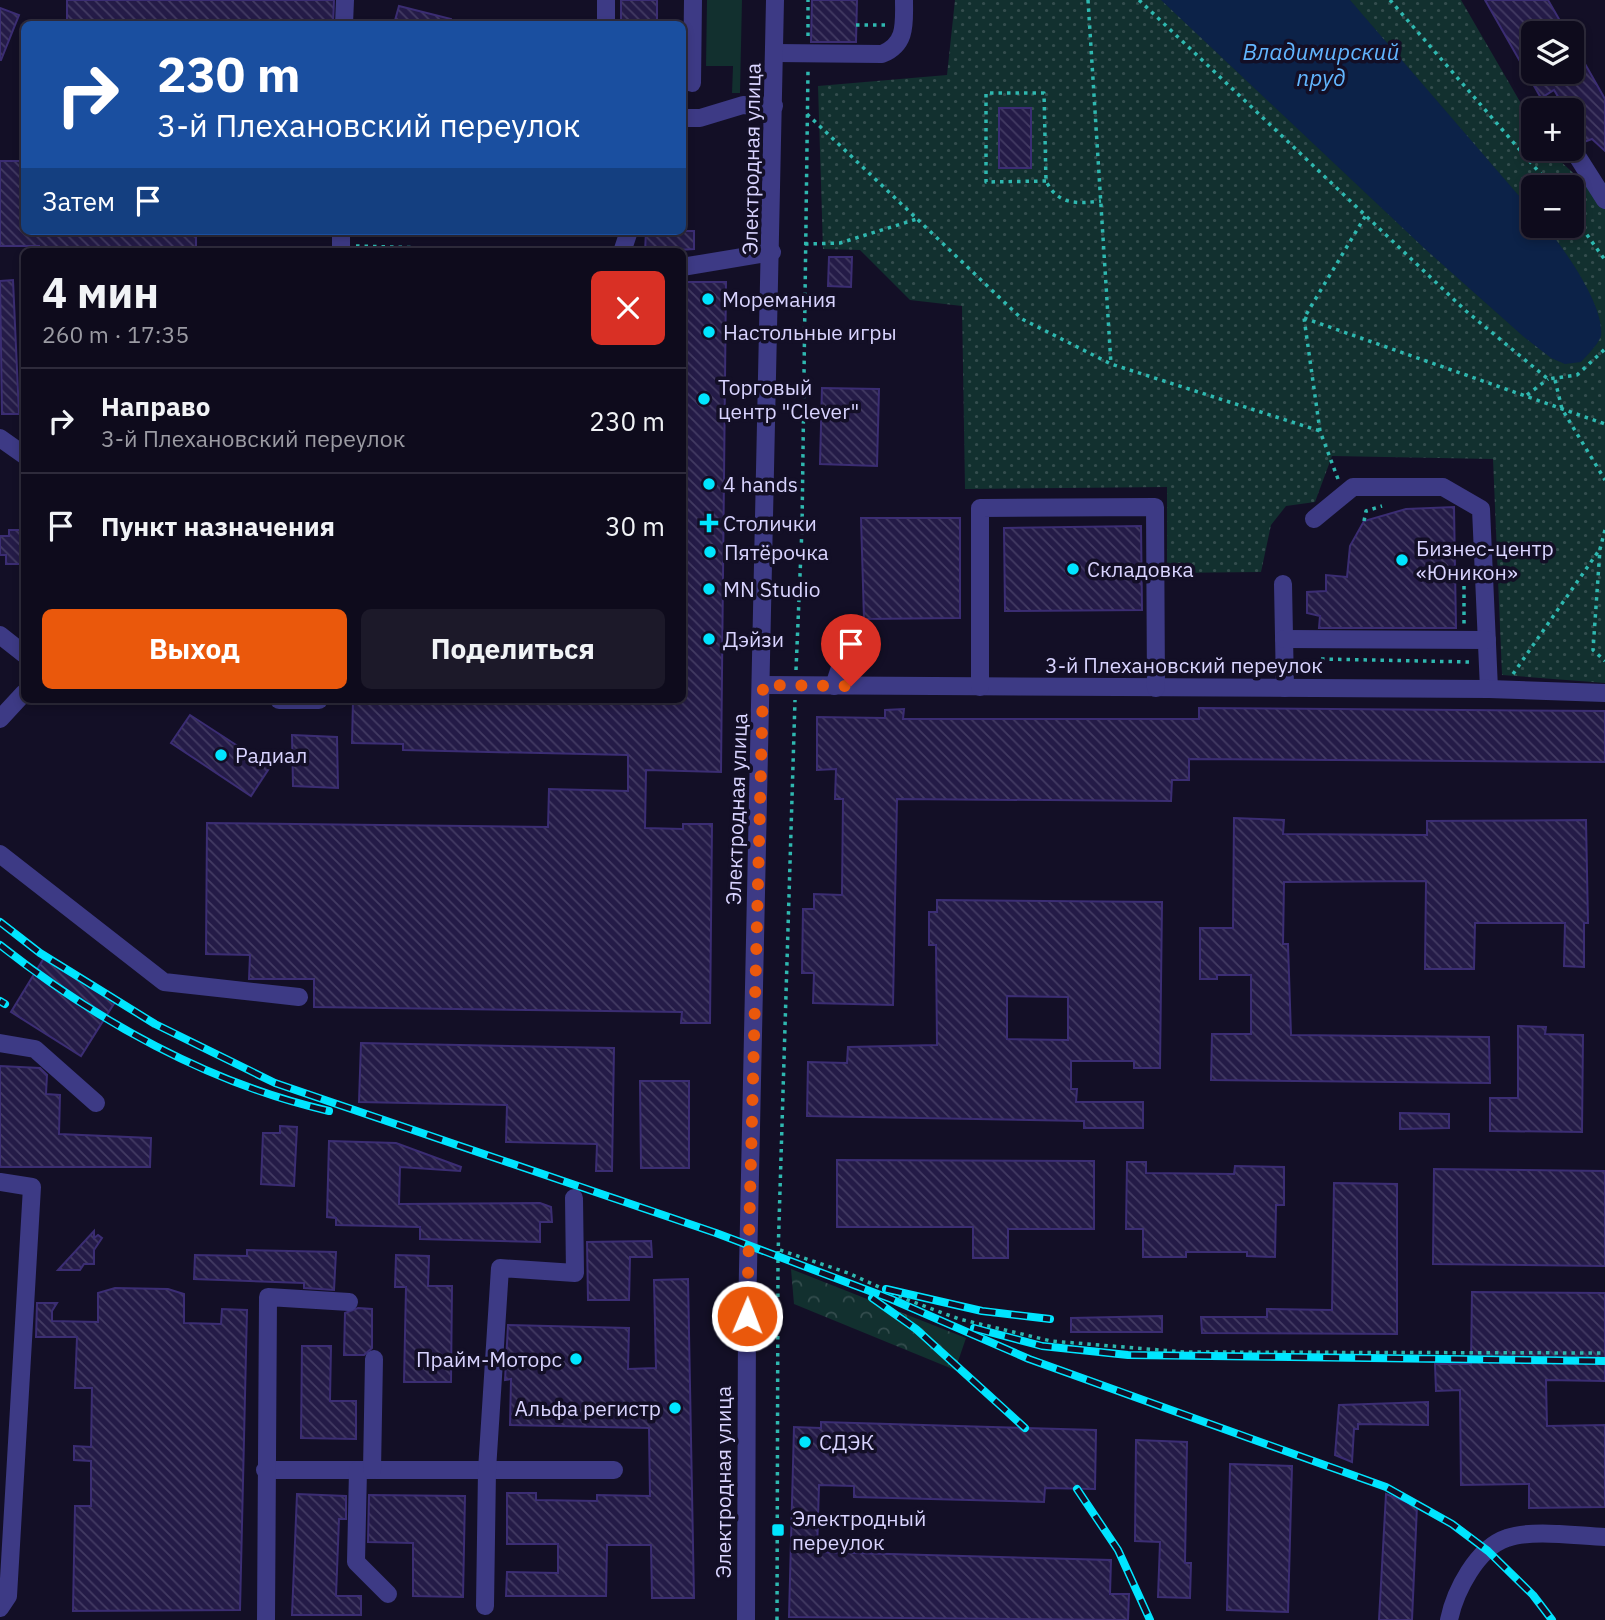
<!DOCTYPE html>
<html lang="ru">
<head>
<meta charset="utf-8">
<style>
	body { margin:0; font-family:"IBM Plex Sans",sans-serif; background:#1c1929; color:#f1f3f6; height:100vh; display:flex; flex-direction:column; font-size:26px; white-space:nowrap }
	* { box-sizing:border-box; margin:0 }
	p { font-size:23px; color:#9b9ba3 }
	.icon { flex:none; width:38px; height:38px; fill:none; stroke:currentColor; stroke-width:2; stroke-linecap:round; stroke-linejoin:round }
	.map { position:relative; flex:1; overflow:hidden }
	.details { position:absolute; left:21px; top:248px; width:665px; height:455px; display:flex; flex-direction:column; background:#0e0b1c; border-radius:10px; box-shadow:0 4px 10px #0003,0 0 0 2px #2e2b3b }
	.details>* { flex:none }
	.banner { position:absolute; left:21px; top:21px; width:665px; height:214px; border-radius:10px; box-shadow:0 4px 10px #0003,0 0 0 2px #2e2b3b; background:#1a4fa0; color:#fff; overflow:hidden }
	.tools { position:absolute; left:1521px; top:21px; display:grid; gap:14px }
	.tools a { display:grid; place-items:center; width:63px; height:63px; border-radius:10px; background:#0e0b1c; box-shadow:0 4px 10px #0003,0 0 0 2px #2e2b3b; font-size:35px }
	.pin { position:absolute; display:grid; place-items:center; width:60px; height:60px; color:#fff; margin:-72px -30px; border-radius:50% 50% 50% 0; rotate:-45deg; box-shadow:0 0 7px #0007 }
	.pin .icon { rotate:45deg }
	.me { position:absolute; width:77px; margin:-38px; rotate:1deg; stroke-linejoin:round; filter:drop-shadow(0 0 5px #0008) }
	.turn { display:flex; align-items:center; gap:24px; height:147px; padding:0 21px; font-size:32px }
	.turn .icon { width:91px; height:91px; stroke-width:2.5 }
	.turn b { display:block; font-size:49px; line-height:60px }
	.then { display:flex; align-items:center; height:66px; padding:0 21px; background:#0003; gap:14px; font-size:26px }
	.round { display:grid; place-items:center; flex:none; width:74px; height:74px; border-radius:10px; background:#1c1929 }
	.head { display:flex; align-items:center; justify-content:space-between; height:119px; padding:0 21px }
	h1 { font-size:42px; font-weight:700; line-height:52px }
	.button { display:flex; gap:14px; margin-top:auto; padding:14px 21px }
	.button a { flex:1; height:80px; border-radius:10px; background:#ea580c; color:#fff; font-size:28px; font-weight:700; line-height:80px; text-align:center }
	.button a+a { background:#1c1929; color:#f1f3f6 }
	ul { padding:0; list-style:none }
	li { display:flex; align-items:center; gap:21px; height:105px; padding:0 21px; border-top:2px solid #2e2b3b }
	li div { flex:1 }
	li b { display:block; font-size:26px }
	li em { font-style:normal }
	.map>svg:first-child { display:block }
	.green { fill:#12302f }
	.forest { fill:url(#forest-crowns) }
	.park { fill:url(#park-dots); fill-rule:evenodd }
	.water { fill:#0c2248 }
	.building { fill:url(#building-back-hatch); stroke:#3b2d73; stroke-width:2; fill-rule:evenodd }
	.lines { fill:none; stroke-linecap:round; stroke-linejoin:round }
	.path { stroke:#2fb8b0; stroke-width:3.5; stroke-dasharray:3.5 5; stroke-linecap:butt }
	.minor { stroke:#3d3a85; stroke-width:18 }
	.rail-casing { stroke:#00e5ff; stroke-width:8 }
	.rail { stroke:#130f26; stroke-width:5; stroke-dasharray:16; stroke-linecap:butt }
	.route { stroke:#ea580c; stroke-width:12; stroke-dasharray:0 21.6 }
	.poi-dot { fill:#00e5ff; stroke:#130f26; stroke-width:2.5 }
	.labels { text-anchor:middle; dominant-baseline:central; stroke-width:7; stroke-linejoin:round; paint-order:stroke }
	.street-label { font-size:21px; fill:#d9d4ff; stroke:#130f26 }
	.poi-label { font-size:21px; fill:#d9d4ff; stroke:#130f26; text-anchor:start }
	.water-label { font-size:23px; font-style:italic; fill:#62b6ff; stroke:#130f26 }
</style>
</head>
<body>
<div class="map">
<svg width="1605" height="1620" viewBox="0 0 1605 1620">
	<defs>
		<pattern id="forest-crowns" width="20" height="18" patternUnits="userSpaceOnUse" patternTransform="scale(1.75)"><rect width="20" height="18" fill="#12302f"/><path d="M2 6a3 3 0 1 1 6 0M12 15a3 3 0 1 1 6 0" fill="none" stroke="#344d4e"/></pattern>
		<pattern id="park-dots" width="8" height="8" patternUnits="userSpaceOnUse" patternTransform="scale(1.75)"><rect width="8" height="8" fill="#12302f"/><path d="M2 2h.1M6 6h.1" fill="none" stroke="#344d4e" stroke-width="1.8" stroke-linecap="round"/></pattern>
		<pattern id="building-back-hatch" width="6" height="6" patternUnits="userSpaceOnUse" patternTransform="scale(1.75)"><rect width="6" height="6" fill="#241b47"/><path d="M-1 5l2 2M0 0l6 6M5-1l2 2" fill="none" stroke="#433b63"/></pattern>
	</defs>
	<rect width="100%" height="100%" fill="#130f26"/>
	<!-- green -->
	<path class="green" d="M707 0H742L740 93H732L733 66H706Z"/>
	<!-- forest -->
	<path class="forest" d="M791 1269 966 1338 955 1370 794 1304Z"/>
	<!-- park -->
	<path class="park" d="M955 0H1461L1533 124V149H1547L1605 202V683L1502 675 1493 459 1332 456 1315 502 1286 506 1271 525 1261 572 1167 573V487L965 489 962 306 910 300 860 250 823 249 818 86 947 75ZM1533 187H1572V226H1533Z"/>
	<!-- water -->
	<path class="water" d="M1161 0H1350L1533 212V226H1545C1563 247 1605 306 1601 336 1597 346 1588 354 1581 362L1565 364 1551 358 1524 337 1424 248Z"/>
	<!-- building -->
	<g class="building">
		<path d="M67 0H334L333 24H67Z"/>
		<rect x="621" y="0" width="36" height="24"/>
		<path d="M812 0H857L856 42H811Z"/>
		<path d="M1485 0H1548L1567 33H1533V72H1572V41L1605 99V151L1592 139 1584 142 1572 120V110H1566L1554 90 1541 98Z"/>
		<path d="M399 6 451 19V24H394Z"/>
		<path d="M0 8 19 15 1 60H0Z"/>
		<rect x="999" y="108" width="32" height="60"/>
		<path d="M0 161H24L23 231H196V252H39V246H0Z"/>
		<path d="M646 231H694V249L645 252Z"/>
		<path d="M829 257H852L851 287 828 286Z"/>
		<path d="M13 280 19 414H2L0 281Z"/>
		<path d="M682 282H726L721 772 646 770 645 828 683 829V824H712L710 1023H681L682 1012 314 1007V979H249L250 955 206 954 207 823 548 827 549 789 628 791V755L403 750V744L352 743 353 700H682Z"/>
		<path d="M822 388 879 389 877 466 820 464Z"/>
		<path d="M1454 507 1456 628H1319L1320 616 1307 613V592L1326 591V575L1347 577 1350 546 1364 521 1406 509Z"/>
		<path d="M861 518H960V618L864 619Z"/>
		<path d="M1141 526 1142 610 1005 611 1004 528Z"/>
		<path d="M9 530H24V564H6V555H0V536H9Z"/>
		<path d="M1199 708 1605 711V762L1189 759V780H1172L1171 801 897 799 893 1005 813 1003 814 973H802L803 909H814V894L842 895 843 799H835L836 769 817 770V717L885 718V710L904 709 903 719H1199Z"/>
		<path d="M190 715 270 767 251 796 171 743Z"/>
		<path d="M292 735 337 737 338 788 293 786Z"/>
		<path d="M1234 818 1284 820 1283 834 1427 835V821L1586 820 1588 923H1584V967L1564 966 1565 923H1475L1474 969H1425L1426 881 1284 882 1283 944H1288L1291 1035 1489 1037 1490 1083 1211 1080 1212 1034H1251V975H1217V979H1200V928H1233Z"/>
		<path d="M937 900 1162 902 1160 1068H1134V1061H1071V1089H1077L1076 1102H1143V1128H1084V1121L807 1116 808 1062 847 1063 848 1047 937 1045 936 945H929V912H937ZM1007 996 1068 997V1040L1007 1039Z"/>
		<path d="M44 958 115 1002 81 1056 11 1012Z"/>
		<path d="M1518 1026 1546 1027 1545 1034 1583 1035 1582 1132 1490 1131V1098H1518Z"/>
		<path d="M361 1043 614 1048 612 1171H596L597 1144 506 1142 507 1105 359 1102Z"/>
		<path d="M0 1066 40 1068 47 1075 46 1094 60 1095 59 1134 151 1138 150 1167H0Z"/>
		<path d="M640 1081H689V1168H641Z"/>
		<path d="M1400 1113 1449 1114V1128L1400 1129Z"/>
		<path d="M280 1126 297 1127 294 1186 261 1184 263 1133H280Z"/>
		<path d="M329 1141 396 1143 461 1167 460 1171 400 1167 399 1204 540 1203 551 1207 552 1222H540V1242L420 1239V1227L336 1225V1218L327 1217Z"/>
		<path d="M837 1160 1094 1161V1229H1008V1258H973V1227H837Z"/>
		<path d="M1127 1162H1146V1173L1234 1174 1235 1166 1284 1167V1205H1276L1275 1257 1247 1256V1252H1186V1257H1143V1229H1126Z"/>
		<path d="M1434 1169 1605 1171V1266L1433 1264Z"/>
		<path d="M1334 1183 1397 1184V1334L1202 1333 1201 1317H1267V1309L1332 1310Z"/>
		<path d="M94 1231V1238L98 1235 102 1238 94 1250V1264H84L80 1270H58Z"/>
		<path d="M651 1241 652 1257H630L629 1300H588L587 1242Z"/>
		<path d="M247 1250 336 1252 334 1290 304 1288V1283L194 1279 195 1255 247 1256Z"/>
		<path d="M396 1255 429 1256 428 1286H452L451 1382H404L406 1287H395Z"/>
		<path d="M688 1279 694 1598H652L651 1545H607L606 1596H506L507 1572 558 1573V1544H507V1493H536V1500L597 1501V1495L650 1496 649 1428 510 1425 511 1379 505 1380 508 1325 629 1328 628 1369 656 1368 654 1280Z"/>
		<path d="M115 1288 168 1289 184 1294V1323L221 1324 222 1309 247 1310 240 1610 73 1611 75 1506H91V1461L74 1460V1446L91 1447 92 1388H75L77 1337H36L37 1303H57L52 1311V1321L98 1322V1293Z"/>
		<path d="M1472 1292 1605 1293V1381L1546 1380 1547 1426 1605 1425V1507L1529 1508V1484L1461 1485 1460 1390 1436 1391 1435 1364H1471Z"/>
		<path d="M358 1308 372 1309V1348L364 1355H344L345 1313Z"/>
		<path d="M1162 1316V1332H1071V1318Z"/>
		<path d="M302 1346H331L330 1401H356V1439L301 1438Z"/>
		<path d="M1428 1402V1425L1358 1424V1429H1354L1352 1462 1335 1455 1339 1405Z"/>
		<path d="M821 1422 1096 1430 1095 1489 1045 1488 1044 1502 854 1497V1486L819 1485 817 1552 1111 1560 1110 1594H1129L1128 1620 789 1617 794 1427 821 1428Z"/>
		<path d="M1136 1440 1187 1442 1185 1563H1191L1190 1598 1158 1597 1160 1542 1135 1541Z"/>
		<path d="M1230 1464 1292 1466 1288 1612 1227 1610Z"/>
		<path d="M297 1494 346 1496V1519H339L336 1596H361V1615H292Z"/>
		<path d="M1386 1494 1417 1506 1412 1620H1379Z"/>
		<path d="M369 1495 465 1496 463 1597 413 1596V1543L368 1542Z"/>
	</g>
	<g class="lines">
		<!-- path -->
		<g class="path">
			<path d="M1088 0 1111 364"/>
			<path d="M1139 0 1466 311 1548 379 1577 375 1605 349"/>
			<path d="M1390 0 1552 187"/>
			<path d="M856 25H886"/>
			<path d="M808 36V0"/>
			<path d="M807 114 1022 319 1111 364 1320 431"/>
			<path d="M1046 181 986 182V93H1044L1046 181C1058 205 1076 204 1101 201"/>
			<path d="M1572 214 1605 260"/>
			<path d="M805 244 840 243 917 219"/>
			<path d="M356 246 564 252"/>
			<path d="M1304 318 1605 424"/>
			<path d="M1555 380 1562 409 1605 480"/>
			<path d="M1527 395 1548 379"/>
			<path d="M1338 479 1320 431 1304 318 1366 215"/>
			<path d="M1364 521 1366 511 1382 506"/>
			<path d="M1605 530 1600 549 1593 650 1605 661"/>
			<path d="M1464 569V625"/>
			<path d="M1321 659 1471 662"/>
			<path d="M796 670 802 528 808 69"/>
			<path d="M1513 674 1600 549"/>
			<path d="M780 1250 848 1273 908 1300 959 1319 1051 1341 1184 1352 1605 1353"/>
			<path d="M777 1620 778 1256 795 700"/>
		</g>
		<!-- minor -->
		<g class="minor">
			<path d="M344 24 345 0"/>
			<path d="M606 24V0"/>
			<path d="M775 53 882 54C907 44 904 23 904 0"/>
			<path d="M692 83 693 0"/>
			<path d="M682 118H700L743 105 774 106"/>
			<path d="M1572 148 1605 200"/>
			<path d="M341 252V231"/>
			<path d="M622 252 629 231"/>
			<path d="M682 267 772 252"/>
			<path d="M0 438 24 455"/>
			<path d="M1314 519 1353 487H1443L1481 509 1489 689"/>
			<path d="M1283 584 1285 688"/>
			<path d="M0 635 24 654"/>
			<path d="M1284 639 1487 640"/>
			<path d="M763 685 1489 689 1605 693"/>
			<path d="M834 686 854 624"/>
			<path d="M980 687V508L1155 507 1156 688"/>
			<path d="M279 700H319"/>
			<path d="M0 719 24 693"/>
			<path d="M0 854 164 982 299 997"/>
			<path d="M0 1043 35 1049 96 1103"/>
			<path d="M0 1182 32 1187 8 1596 0 1608"/>
			<path d="M265 1470H614"/>
			<path d="M358 1470 356 1562 388 1594"/>
			<path d="M372 1470 374 1359"/>
			<path d="M485 1606 487 1470 500 1268 575 1273 574 1198"/>
			<path d="M266 1620 268 1297 349 1302"/>
			<path d="M746 1620 747 1316 775 0"/>
			<path d="M1449 1620C1455 1591 1477 1548 1507 1538 1532 1529 1578 1536 1605 1537"/>
		</g>
		<defs>
			<g id="rail">
				<path d="M0 922 40 953 155 1024 275 1083 716 1233 891 1299 1029 1359 1386 1487 1452 1524 1488 1551 1533 1595 1552 1620"/>
				<path d="M0 945C95 1020 210 1084 329 1111"/>
				<path d="M0 1001 5 1004"/>
				<path d="M886 1289 982 1311 1050 1319"/>
				<path d="M872 1298 916 1329 1025 1428"/>
				<path d="M974 1328 1042 1346 1128 1355 1605 1361"/>
				<path d="M1077 1489 1118 1550 1150 1620"/>
			</g>
		</defs>
		<!-- rail casing -->
		<use href="#rail" class="rail-casing"/>
		<!-- rail -->
		<use href="#rail" class="rail"/>
	</g>
	<g class="lines">
		<!-- route -->
		<path class="route" d="M747 1316 763 685 851 686"/>
	</g>
	<!-- markers -->
	<g class="poi-dot">
		<circle cx="708" cy="299" r="7"/>
		<circle cx="709" cy="332" r="7"/>
		<circle cx="704" cy="399" r="7"/>
		<circle cx="709" cy="484" r="7"/>
		<path d="M705.5 512.5h7v7h7v7h-7v7h-7v-7h-7v-7h7z"/>
		<circle cx="710" cy="552" r="7"/>
		<circle cx="1402" cy="560" r="7"/>
		<circle cx="1073" cy="569" r="7"/>
		<circle cx="709" cy="589" r="7"/>
		<circle cx="709" cy="639" r="7"/>
		<circle cx="221" cy="755" r="7"/>
		<circle cx="576" cy="1359" r="7"/>
		<circle cx="675" cy="1408" r="7"/>
		<circle cx="805" cy="1442" r="7"/>
		<rect x="771" y="1523" width="14" height="14" rx="3.5"/>
	</g>
	<g class="labels">
		<!-- street labels -->
		<g class="street-label">
			<text transform="translate(751 159) rotate(-89)">Электродная улица</text>
			<text x="1184" y="665">3-й Плехановский переулок</text>
			<text transform="translate(736 809) rotate(-88)">Электродная улица</text>
			<text transform="translate(723 1482) rotate(-90)">Электродная улица</text>
		</g>
		<!-- poi labels -->
		<g class="poi-label">
			<text x="722" y="299">Моремания</text>
			<text x="723" y="332">Настольные игры</text>
			<text x="718" y="387">Торговый<tspan x="718" dy="24">центр "Clever"</tspan></text>
			<text x="723" y="484">4 hands</text>
			<text x="723" y="523">Столички</text>
			<text x="1416" y="548">Бизнес-центр<tspan x="1416" dy="24">«Юникон»</tspan></text>
			<text x="724" y="552">Пятёрочка</text>
			<text x="1087" y="569">Складовка</text>
			<text x="723" y="589">MN Studio</text>
			<text x="723" y="639">Дэйзи</text>
			<text x="235" y="755">Радиал</text>
			<text x="562" y="1359" text-anchor="end">Прайм-Моторс</text>
			<text x="661" y="1408" text-anchor="end">Альфа регистр</text>
			<text x="819" y="1442">СДЭК</text>
			<text x="792" y="1518">Электродный<tspan x="792" dy="24">переулок</tspan></text>
		</g>
		<!-- water labels -->
		<g class="water-label">
			<text x="1321" y="51">Владимирский<tspan x="1321" dy="26">пруд</tspan></text>
		</g>
	</g>
</svg>
<div class="tools">
<a><svg class="icon" aria-label="layers" viewBox="0 0 24 24"><path d="M12 4l9 5-9 5-9-5zM3 14l9 5 9-5"/></svg></a>
<a>+</a>
<a>−</a>
</div>
<div class="pin" style="left:851px;top:686px;background:#d93025"><svg class="icon" aria-label="arrive" viewBox="0 0 24 24"><path d="M6 21V4h12l-3 4 3 4H6"/></svg></div>
<svg class="me" style="left:747px;top:1316px" viewBox="-20 -20 40 40"><circle r="17" fill="#ea580c" stroke="#fff" stroke-width="3"/><path d="M0-11L8 9 0 5-8 9z" fill="#fff"/></svg>
<div class="banner">
<div class="turn"><svg class="icon" aria-label="right" viewBox="0 0 24 24"><path d="M7 20v-9h11M14 6l5 5-5 5"/></svg><div><b>230 m</b>3-й Плехановский переулок</div></div>
<div class="then">Затем<svg class="icon" aria-label="arrive" viewBox="0 0 24 24"><path d="M6 21V4h12l-3 4 3 4H6"/></svg></div>
</div>
<section class="details">
<div class="head"><div><h1>4 мин</h1><p>260 m · 17:35</p></div><a class="round" style="background:#d93025;color:#fff"><svg class="icon" aria-label="close" viewBox="0 0 24 24"><path d="M6 6l12 12M18 6L6 18"/></svg></a></div>
<ul>
<li><svg class="icon" aria-label="right" viewBox="0 0 24 24"><path d="M7 20v-9h11M14 6l5 5-5 5"/></svg><div><b>Направо</b><p>3-й Плехановский переулок</p></div><em>230 m</em></li>
<li><svg class="icon" aria-label="arrive" viewBox="0 0 24 24"><path d="M6 21V4h12l-3 4 3 4H6"/></svg><div><b>Пункт назначения</b></div><em>30 m</em></li>
</ul>
<div class="button"><a>Выход</a><a>Поделиться</a></div>
</section>
</div>
</body>
</html>
